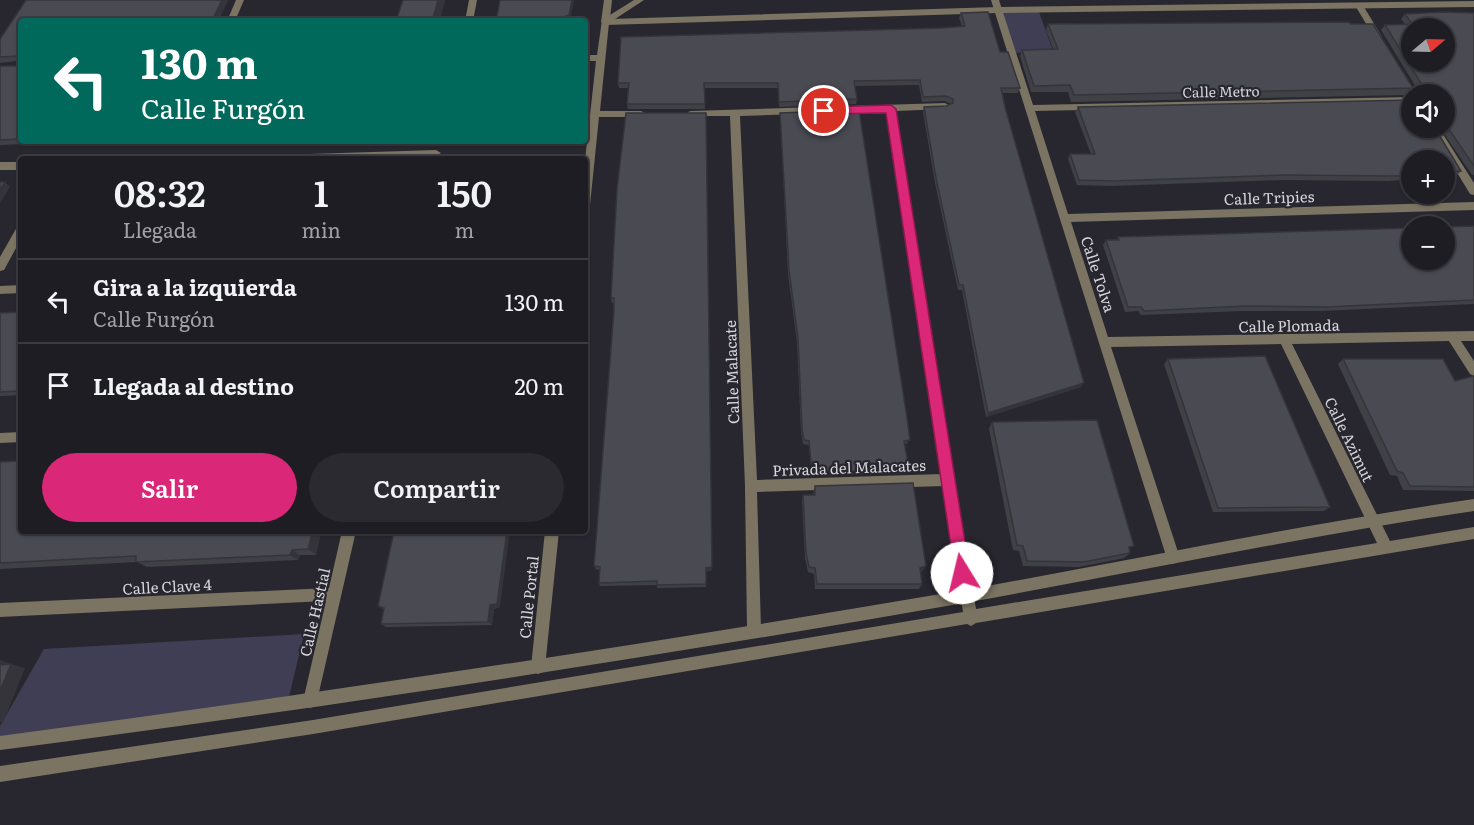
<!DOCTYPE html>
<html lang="es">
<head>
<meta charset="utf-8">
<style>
	body { margin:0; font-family:Literata,serif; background:#2b2a30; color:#f1f3f6; height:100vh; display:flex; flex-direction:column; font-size:22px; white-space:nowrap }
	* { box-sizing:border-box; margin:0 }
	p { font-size:20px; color:#a1a2a6 }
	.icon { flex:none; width:33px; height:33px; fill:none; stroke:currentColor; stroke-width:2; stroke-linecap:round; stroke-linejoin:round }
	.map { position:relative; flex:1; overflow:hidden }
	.sheet { position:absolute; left:18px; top:156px; width:570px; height:378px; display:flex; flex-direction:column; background:#1e1d23; border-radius:6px; box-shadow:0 2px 4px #0004,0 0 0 2px #3c3b41 }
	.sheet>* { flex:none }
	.banner { position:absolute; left:18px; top:18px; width:570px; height:126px; border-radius:6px; box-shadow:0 2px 4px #0004,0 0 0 2px #3c3b41; background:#00695c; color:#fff; overflow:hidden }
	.needle { width:39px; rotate:71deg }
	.controls { position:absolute; left:1401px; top:18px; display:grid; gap:12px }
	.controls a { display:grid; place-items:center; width:54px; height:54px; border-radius:50%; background:#1e1d23; box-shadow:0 2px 4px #0004,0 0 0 2px #3c3b41; font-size:30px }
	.pin { position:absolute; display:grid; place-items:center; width:51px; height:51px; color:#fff; margin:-26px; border:3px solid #fff; border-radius:50%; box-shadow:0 2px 6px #0007 }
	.me { position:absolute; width:66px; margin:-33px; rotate:351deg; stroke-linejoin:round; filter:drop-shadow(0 0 4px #0008) }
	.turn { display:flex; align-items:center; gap:21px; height:126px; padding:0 24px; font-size:27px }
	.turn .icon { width:78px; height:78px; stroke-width:2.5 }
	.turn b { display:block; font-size:42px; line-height:51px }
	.eta { display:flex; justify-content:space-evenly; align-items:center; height:102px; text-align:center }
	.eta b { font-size:36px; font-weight:600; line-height:42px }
	.cta { display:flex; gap:12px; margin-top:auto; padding:12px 24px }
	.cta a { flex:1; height:69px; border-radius:36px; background:#db2777; color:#fff; font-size:24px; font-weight:600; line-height:69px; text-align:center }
	.cta a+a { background:#2b2a30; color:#f1f3f6 }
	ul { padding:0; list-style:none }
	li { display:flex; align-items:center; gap:18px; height:84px; padding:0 24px; border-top:2px solid #3c3b41 }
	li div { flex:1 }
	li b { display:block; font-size:22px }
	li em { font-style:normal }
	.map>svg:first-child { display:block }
	.green { fill:#403e55 }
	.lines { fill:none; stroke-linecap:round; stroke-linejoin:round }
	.pedestrian { fill:#7b7462; fill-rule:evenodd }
	.minor { fill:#7b7462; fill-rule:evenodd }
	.tertiary { fill:#7b7462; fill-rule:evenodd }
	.wall { fill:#404047 }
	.shaded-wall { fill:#34343a }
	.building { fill:#4a4a53; stroke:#34343a; stroke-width:1.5; fill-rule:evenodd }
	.route { fill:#db2777; stroke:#8e194d; stroke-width:1.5 }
	.labels { text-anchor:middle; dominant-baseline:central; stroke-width:4.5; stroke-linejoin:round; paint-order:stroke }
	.far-street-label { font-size:14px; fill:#d5d5da; stroke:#28272f }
	.street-label { font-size:15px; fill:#d5d5da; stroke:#28272f }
</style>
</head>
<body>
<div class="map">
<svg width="1474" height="825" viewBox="0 0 1474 825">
	<rect width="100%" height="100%" fill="#28272f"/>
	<!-- green -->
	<g class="green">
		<path d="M1038 9 1053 51 1016 53 998 10Z"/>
		<path d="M304 634 287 705 0 743V726L44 649Z"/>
	</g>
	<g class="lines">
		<!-- pedestrian -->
		<path class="pedestrian" d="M1474 499V511C1303 536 1134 573 964 603 644 659 323 708 0 750V736C322 693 644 645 964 590 1134 560 1303 524 1474 499Z"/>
		<!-- minor -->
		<g class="minor">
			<path d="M236 0H244L235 21H227Z"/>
			<path d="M469 0H477L473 21H465Z"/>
			<path d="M634 0H644L609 23 600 111H641L646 114 641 117H599L590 205 585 209V160L596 61H585V55H597L602 20Z"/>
			<path d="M991 0H999L1033 105 1412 97V103L1035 111 1068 214 1474 202V210L1071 222 1108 337 1474 331V341H1461L1474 361V376L1470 374 1449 341 1292 344 1390 541 1474 527V539L976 623 971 626 967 624 313 734 0 782V766L313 720 963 612 944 486 757 492 761 629 759 634 754 636 749 634 747 629 745 486 730 116H688V112L691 111 945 103 950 106 945 109 896 111 976 609 1377 543 1281 344 1111 347 1180 558 1178 562 1173 564 1168 562ZM887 111 942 474 757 480 740 116Z"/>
			<path d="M1360 4 1364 7 1382 37 1381 39 1378 40 1374 37 1356 7Z"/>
			<path d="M1430 128H1439L1474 183V195L1470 194Z"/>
			<path d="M436 150 441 153 436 156 353 159H237L242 156Z"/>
			<rect x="0" y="162" width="21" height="8"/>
			<path d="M21 226V239L4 270 0 271V257L17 227Z"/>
			<path d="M21 285V293L0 294V286Z"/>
			<path d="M21 432V442L0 443V433Z"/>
			<path d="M342 531H356L317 701 315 706 310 708 305 706 303 701 326 601 0 617V603L329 588Z"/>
			<path d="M545 531H559L545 667 543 672 538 674 533 672 531 667Z"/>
		</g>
		<!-- tertiary -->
		<path class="tertiary" d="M604 0H612L610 19 998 7 1474 1V7L998 13 605 25 601 22Z"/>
	</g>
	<!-- wall -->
	<g class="wall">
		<path d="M26 0H228L218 21H21V141H32L31 144 0 145V66H18L17 61 0 63V39Z"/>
		<path d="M403 0H445L439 21H398L397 18Z"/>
		<path d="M961 13 1000 52 1020 88 1018 93H1002L1005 107 1081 387 986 417 962 290H958L935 183 923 112 924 107 946 106 951 104 945 101 922 102 919 85 855 86 857 99 856 104 779 107 778 88H704L705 109H628L627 104 628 88H619L618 83 943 28 962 26 959 18Z"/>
		<path d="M1474 13V175H1472L1440 128H1444V94H1417L1419 92 1381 30 1385 25 1405 24 1401 19 1405 14Z"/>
		<path d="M1048 24 1413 88 1408 95 1071 102 1068 92H1031L1020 56 1022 50 1053 49 1046 30Z"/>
		<path d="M1412 100V128H1435L1461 171 1456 176 1444 177V160H1412V179L1389 181 1282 180 1111 186 1077 185 1068 159 1070 154H1091L1075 112 1078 107Z"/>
		<path d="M780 113 908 443 905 444 909 469 907 473 812 476 809 445 803 444 801 432 797 342 788 274Z"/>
		<path d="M617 189 712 570 706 572V587L657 588V585L600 586 599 583 600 570 596 569 594 566 614 303H612L611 298Z"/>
		<path d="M1474 226V304L1321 311H1242L1141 315 1138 311 1125 312 1103 245 1106 240H1117L1118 237Z"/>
		<path d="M21 312V395L0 396V313Z"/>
		<path d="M1168 359 1330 507 1324 511 1213 512 1164 364Z"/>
		<path d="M1343 359 1455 381 1474 376V491L1403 490 1397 476 1390 475 1338 364Z"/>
		<path d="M992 422 1129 549 1130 553 1124 558 1079 567 1023 566 1019 551 1013 550 989 429Z"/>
		<path d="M0 462 321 531 316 555H300L298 560 147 567 137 562 0 569Z"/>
		<path d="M815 486 922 572H920L922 584 919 589H815L814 574 808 572 805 558 802 501 803 495H813Z"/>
		<path d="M378 606 500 607 494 609 492 625 386 627 381 624 384 610Z"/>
	</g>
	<!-- shaded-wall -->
	<g class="shaded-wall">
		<path d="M222 0H228L218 21H212Z"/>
		<path d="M438 0H445L439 21H434L433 18Z"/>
		<path d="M572 0H574L570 20 565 21Z"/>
		<path d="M706 113 712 570 706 572V587Z"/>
		<path d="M5 182 10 187 0 203V190Z"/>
		<path d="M1084 383 1081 387 986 417 988 413Z"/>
		<path d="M313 531H321L316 555 308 549Z"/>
		<path d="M507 531H510L500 607 494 609 492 625 488 622 490 605Z"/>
		<path d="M292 550 300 555 298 560 290 555Z"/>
		<path d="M926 566 922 572 916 573 920 568Z"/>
		<path d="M0 660 8 663V669L0 666Z"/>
		<path d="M11 664 25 668 3 723 0 722V691Z"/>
	</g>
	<!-- building -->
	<g class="building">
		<path d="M26 0H222L212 21H21V139L0 140V66H18L17 56 0 57V39Z"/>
		<path d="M403 0H438L433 18H397Z"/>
		<path d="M500 0H572L569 15 566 16 565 21H496Z"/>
		<path d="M988 12 1000 52H1008L1020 88H1001L1005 107 1084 383 988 413 963 285H959L936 178 924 107 946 106 953 103V99L946 96 923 97 920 80 854 81 857 99 779 102 778 83H704L705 104H627L629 83H618L621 37 943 28 965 26 961 13Z"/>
		<path d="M1444 12 1474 13V166L1444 122V94H1418L1419 92 1424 88 1385 25 1412 24 1405 14ZM1412 28H1444V62H1412Z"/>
		<path d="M1348 22 1351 24H1373L1413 88 1074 95 1070 85 1034 86 1022 50 1058 49 1048 24Z"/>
		<path d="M1412 100V128H1435L1461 171 1444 172V160H1412V175L1394 176 1285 175 1113 181 1079 180 1070 154H1095L1078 107Z"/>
		<path d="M859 110 907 418 910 440 904 441 909 469 812 473 809 441 804 440 802 429 798 338 789 270 780 113Z"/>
		<path d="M626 113H706L712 567 706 568V584L657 585V581L599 583 600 567 594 566 614 310V298H611L617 189Z"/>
		<path d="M0 182H5L0 190Z"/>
		<path d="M1474 226V300L1326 307 1245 306 1144 311 1141 307H1128L1106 240H1119L1118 237 1412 228V260H1444V227Z"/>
		<path d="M21 312V391L0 392V313Z"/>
		<path d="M1265 356 1330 507 1218 508 1168 359Z"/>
		<path d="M1343 359H1443L1455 381 1474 376V487L1410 486 1403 473 1397 471Z"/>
		<path d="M1097 420 1134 546 1129 547 1130 553 1084 562 1027 561 1023 546 1017 545 992 422Z"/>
		<path d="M21 461V531H313L308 549 292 550 290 555 136 562V556L0 563V462Z"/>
		<path d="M913 483 926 566 920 568 922 584H817L815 568 809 567 806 553 803 495H815V486Z"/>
		<path d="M394 531H507L497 604 490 605 488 622 381 624 384 608 378 606Z"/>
		<path d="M11 664 0 691V665Z"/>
	</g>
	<!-- route -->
	<path class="route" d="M891 105 896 109 970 573 968 578 962 580 957 578 955 573 886 113 824 114 819 111 824 107Z"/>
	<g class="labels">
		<!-- far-street labels -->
		<g class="far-street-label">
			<text transform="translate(1221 91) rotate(-1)">Calle Metro</text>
		</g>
		<!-- street labels -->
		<g class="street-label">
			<text transform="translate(1269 197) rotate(-2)">Calle Tripies</text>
			<text transform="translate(1099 274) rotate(72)">Calle Tolva</text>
			<text transform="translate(1289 325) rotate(-1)">Calle Plomada</text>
			<text transform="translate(731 372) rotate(-92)">Calle Malacate</text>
			<text transform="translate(1350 439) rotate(64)">Calle Azimut</text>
			<text transform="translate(849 467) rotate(-2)">Privada del Malacates</text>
			<text transform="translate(167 586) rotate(-3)">Calle Clave 4</text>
			<text transform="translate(528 597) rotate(-84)">Calle Portal</text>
			<text transform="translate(314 612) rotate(-77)">Calle Hastial</text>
		</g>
	</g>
</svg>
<div class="controls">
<a><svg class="needle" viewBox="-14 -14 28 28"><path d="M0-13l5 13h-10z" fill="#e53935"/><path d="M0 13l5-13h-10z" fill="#a1a2a6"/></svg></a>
<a><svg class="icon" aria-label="sound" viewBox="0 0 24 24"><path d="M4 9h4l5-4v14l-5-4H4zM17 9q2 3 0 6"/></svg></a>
<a>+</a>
<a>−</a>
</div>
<div class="pin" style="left:824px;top:111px;background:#d93025"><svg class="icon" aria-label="arrive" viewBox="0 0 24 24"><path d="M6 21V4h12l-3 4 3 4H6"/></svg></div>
<svg class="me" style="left:962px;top:573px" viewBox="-20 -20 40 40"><circle r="19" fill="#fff"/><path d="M0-13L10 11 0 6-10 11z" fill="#db2777"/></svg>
<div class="banner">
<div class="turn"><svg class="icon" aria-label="left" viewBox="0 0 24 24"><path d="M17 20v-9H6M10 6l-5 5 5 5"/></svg><div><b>130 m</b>Calle Furgón</div></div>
</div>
<section class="sheet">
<div class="eta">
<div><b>08:32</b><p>Llegada</p></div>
<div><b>1</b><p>min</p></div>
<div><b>150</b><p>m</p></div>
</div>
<ul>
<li><svg class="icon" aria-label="left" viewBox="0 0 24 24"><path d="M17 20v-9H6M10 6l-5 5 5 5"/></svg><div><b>Gira a la izquierda</b><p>Calle Furgón</p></div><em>130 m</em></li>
<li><svg class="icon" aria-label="arrive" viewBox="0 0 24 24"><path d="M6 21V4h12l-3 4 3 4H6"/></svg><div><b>Llegada al destino</b></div><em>20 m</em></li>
</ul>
<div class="cta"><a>Salir</a><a>Compartir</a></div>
</section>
</div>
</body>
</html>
